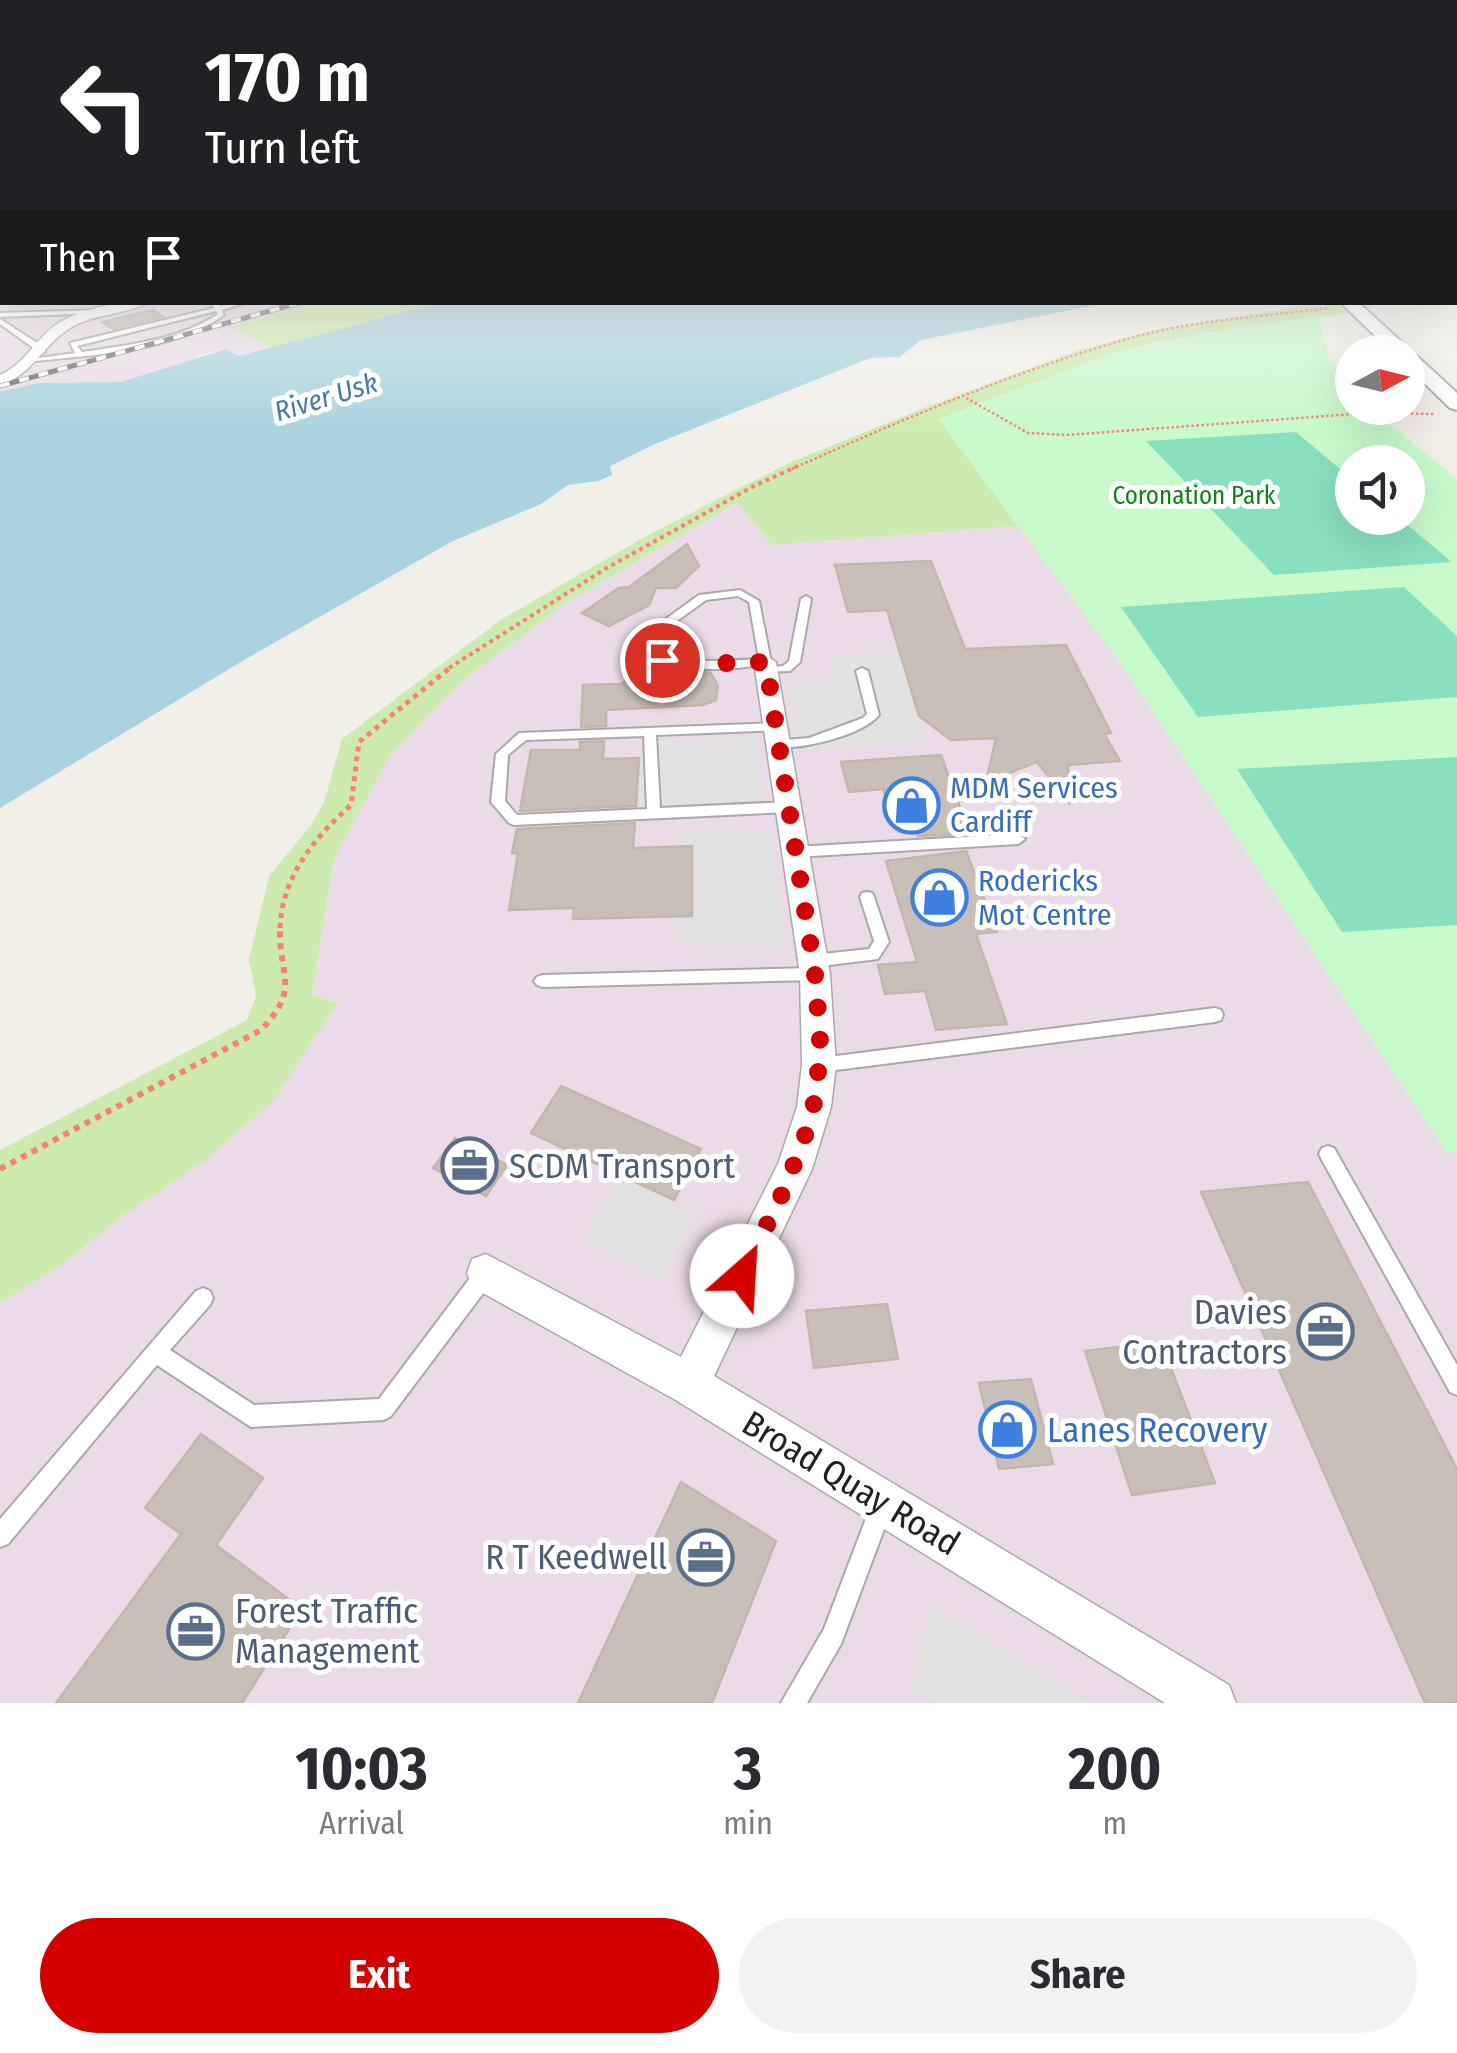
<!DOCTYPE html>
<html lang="en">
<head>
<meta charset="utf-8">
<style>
	body { margin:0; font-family:"Fira Sans Condensed",sans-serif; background:#f2f2f3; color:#2b2b33; height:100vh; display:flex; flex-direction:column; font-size:38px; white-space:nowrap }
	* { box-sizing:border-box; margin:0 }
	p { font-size:32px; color:#7c7c81 }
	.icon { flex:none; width:55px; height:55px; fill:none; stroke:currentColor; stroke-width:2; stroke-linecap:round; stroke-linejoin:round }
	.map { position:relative; height:1703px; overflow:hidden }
	.sheet { display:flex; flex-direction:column; background:#fff; flex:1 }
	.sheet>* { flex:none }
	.guide { position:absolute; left:0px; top:0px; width:1458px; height:305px; box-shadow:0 10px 40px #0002; background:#202124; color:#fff; overflow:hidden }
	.needle { width:65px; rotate:83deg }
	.tools { position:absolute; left:1335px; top:335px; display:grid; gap:20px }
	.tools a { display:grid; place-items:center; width:90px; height:90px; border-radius:50%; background:#fff; box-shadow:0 10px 40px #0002; font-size:50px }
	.pin { position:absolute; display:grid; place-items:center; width:85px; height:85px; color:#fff; margin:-42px; border:5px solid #fff; border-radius:50%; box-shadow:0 2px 10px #0007 }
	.me { position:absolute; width:110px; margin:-55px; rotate:26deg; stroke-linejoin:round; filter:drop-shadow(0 0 8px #0008) }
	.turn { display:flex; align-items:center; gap:35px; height:210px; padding:0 40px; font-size:45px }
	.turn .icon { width:130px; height:130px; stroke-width:2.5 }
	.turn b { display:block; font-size:70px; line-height:85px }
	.then { display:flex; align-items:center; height:95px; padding:0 40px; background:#0003; gap:20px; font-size:38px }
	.eta { display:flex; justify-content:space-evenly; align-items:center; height:170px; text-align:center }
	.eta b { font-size:60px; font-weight:700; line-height:70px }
	.button { display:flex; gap:20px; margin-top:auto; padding:20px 40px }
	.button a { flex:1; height:115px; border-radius:60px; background:#d40000; color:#fff; font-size:40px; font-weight:700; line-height:115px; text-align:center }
	.button a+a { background:#f2f2f3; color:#2b2b33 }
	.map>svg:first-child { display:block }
	.industrial { fill:#ebdbe8 }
	.grass { fill:#cdebb0 }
	.park { fill:#c8facc; fill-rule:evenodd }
	.pitch { fill:#88e0be }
	.parking { fill:#e2e2e2 }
	.water { fill:#aad3df }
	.building { fill:#c7bfb8; stroke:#c4b6ab; stroke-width:2.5 }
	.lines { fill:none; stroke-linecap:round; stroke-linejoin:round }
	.service-casing { stroke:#a9a9a9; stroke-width:4 }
	.minor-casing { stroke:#a9a9a9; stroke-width:3 }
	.tertiary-casing { stroke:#a9a9a9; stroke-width:4 }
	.path-far3 { stroke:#fa8072; stroke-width:2.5; stroke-dasharray:2.5 2.5; stroke-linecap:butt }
	.path-far2 { stroke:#fa8072; stroke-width:4; stroke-dasharray:4 4; stroke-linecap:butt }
	.path-far1 { stroke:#fa8072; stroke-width:5; stroke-dasharray:5 5; stroke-linecap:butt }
	.path { stroke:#fa8072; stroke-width:6; stroke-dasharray:6 6; stroke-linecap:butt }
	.service { fill:#fff; fill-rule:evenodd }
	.minor { fill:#fff; fill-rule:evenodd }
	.tertiary { fill:#fff; fill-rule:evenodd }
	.rail-casing { stroke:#707070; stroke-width:5 }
	.rail { stroke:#fff; stroke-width:4; stroke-dasharray:10; stroke-linecap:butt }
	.route { stroke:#d40000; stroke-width:18; stroke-dasharray:0 32.4 }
	.labels { text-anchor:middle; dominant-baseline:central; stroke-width:10; stroke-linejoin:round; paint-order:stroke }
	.far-park-label { font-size:25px; fill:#0c8416; stroke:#fff }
	.far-water-label { font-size:28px; font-style:italic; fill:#4a7aab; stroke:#fff }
	.shop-label { font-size:30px; fill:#366cbe; stroke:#fff; text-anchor:start }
	.near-service-label { font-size:35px; fill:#4e5e75; stroke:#fff; text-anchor:start }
	.near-shop-label { font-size:35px; fill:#366cbe; stroke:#fff; text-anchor:start }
	.near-street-label { font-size:35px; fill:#222; stroke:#fff }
</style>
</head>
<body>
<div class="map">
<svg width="1457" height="1703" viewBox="0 0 1457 1703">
	<rect width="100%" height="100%" fill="#f2efe9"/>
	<!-- industrial -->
	<g class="industrial">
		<path d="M0 196 2 302 439 303 238 356 226 349 200 355 177 366 121 382 37 383 0 392Z"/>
		<path d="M738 503 772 545 1018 526 1121 664 1447 1153 1457 1152V1703H0V1303L63 1264 124 1215 334 1001 312 996 334 859 387 758 462 681 568 602Z"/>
	</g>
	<!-- grass -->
	<g class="grass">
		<path d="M311 303H439L270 348 231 327Z"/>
		<path d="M1322 303H1336L1347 313 1156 342 1113 353 939 419 1018 526 772 545 737 503 568 602 462 681 390 756 334 859 312 995 338 1003 274 1100 202 1163 124 1215 63 1264 0 1303V1150L247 1020 256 996 249 960 269 876 312 824 324 802 342 739 502 619 650 534 789 463 924 408 1076 351 1154 330Z"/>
	</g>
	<!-- park -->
	<path class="park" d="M1318 316 1330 360 1352 387V408H1370L1457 479V1152L1447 1153 1121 664 938 419 1113 353 1204 333ZM1352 462H1408V518H1352Z"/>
	<!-- pitch -->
	<g class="pitch">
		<path d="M1296 432 1352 479V518H1399L1452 562 1274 575 1146 441Z"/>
		<path d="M1404 587 1457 636V697L1198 717 1121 607Z"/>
		<path d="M1457 757V925L1342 932 1237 769Z"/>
	</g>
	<!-- parking -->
	<g class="parking">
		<path d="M900 652 927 741 799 750 786 699 794 689 835 674 831 656Z"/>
		<path d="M755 736 763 799 636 808 642 742Z"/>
		<path d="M769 831 787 947 678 944 676 917 692 915V847H674L676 832Z"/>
		<path d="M619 1174 697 1211 662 1279 583 1239Z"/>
		<path d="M931 1605 1090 1703H936L910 1687Z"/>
	</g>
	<!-- water -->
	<path class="water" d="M439 303H1105L921 340 900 357 870 358 655 444 610 466 612 475 598 481 568 485 541 504 451 542 244 660 0 808V392L37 383 121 382 226 349 239 356Z"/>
	<!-- building -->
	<g class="building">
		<path d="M153 310 163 317 113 329 103 322Z"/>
		<path d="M687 544 699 566 676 588H656L649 605 609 626 582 613 619 588 629 587Z"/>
		<path d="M931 561 965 649 1066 645 1111 733 1104 734 1120 761 1068 765 1069 803 1037 762 986 782 996 738 951 740 919 716 887 610 848 612 835 565Z"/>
		<path d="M668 668 711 673 718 686 716 700 703 705 606 710V726L581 727 583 685 622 684 635 669 652 686Z"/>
		<path d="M604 741 603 759 639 758 636 806 520 811 531 750H580V742Z"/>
		<path d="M941 755 966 824 956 825 959 834 918 836 909 808 890 810 883 789 849 792 841 762Z"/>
		<path d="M635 823 633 848 692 846V916L573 919 574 908 509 910 518 853H512L517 829Z"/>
		<path d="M966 851 997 932 976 934 1007 1024 936 1030 925 991 885 994 878 965 917 962 886 861Z"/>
		<path d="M561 1086 701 1149 674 1200 531 1133Z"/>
		<path d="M455 1138 507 1165 486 1196 433 1168Z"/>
		<path d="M1308 1182 1457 1469V1703H1425L1201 1192Z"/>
		<path d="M887 1304 898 1359 814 1368 806 1311Z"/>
		<path d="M1161 1342 1215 1483 1132 1495 1085 1351Z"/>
		<path d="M1031 1379 1053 1464 999 1469 979 1383Z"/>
		<path d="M201 1434 263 1478 216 1545 302 1609 242 1703H56L181 1534 145 1508Z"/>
		<path d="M681 1482 776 1541 712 1703H578Z"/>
	</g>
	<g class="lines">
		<defs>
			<g id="service">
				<rect x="0" y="291" width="2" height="4"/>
				<path d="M210 302H217L220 306 248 302 222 310 224 315C173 351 95 355 35 361L31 359 75 353 70 343 214 308ZM216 311 218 314C179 340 128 345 82 352L77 346Z"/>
				<path d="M101 310 99 313 0 317V313Z"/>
				<path d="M0 319 45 348V352H39L0 324Z"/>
				<path d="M740 590 759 601 771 662 769 664C730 670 675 675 641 651L642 636 699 595ZM738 596 749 602 759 659C722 661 686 665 652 649V639L706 600Z"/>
				<path d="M806 596 811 599 800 662 790 671 763 672V668L783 666 789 661 801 599Z"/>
				<path d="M862 668 868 671 879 715C862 736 800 750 774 747L772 744 774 741 809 738 863 718 867 714 856 671Z"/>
				<path d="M776 723 782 727 780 730 656 735 660 808 788 802 795 807 788 812 514 825 509 823 491 802 496 754 519 733ZM644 736 647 809 517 815 505 801 508 755 526 740Z"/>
				<path d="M1018 834 1025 839 1018 844 795 857 788 852 795 847Z"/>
				<path d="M867 892 872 893 874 897 889 942 878 959 813 967 808 965 805 961 808 957 813 955 869 949 874 941 860 897 862 893Z"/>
				<path d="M815 968 820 970 823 974 820 978 815 980 542 987 537 985 534 981 537 977 542 975Z"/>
				<path d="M1215 1008 1221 1010 1223 1015 1221 1020 1215 1022 820 1072 814 1070 812 1065 814 1060 820 1058Z"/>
				<path d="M1328 1146 1334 1148 1457 1365V1395L1450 1392 1322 1160 1319 1154 1322 1148Z"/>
				<path d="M486 1263 493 1266 496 1273 493 1280 391 1416 384 1420 251 1427 157 1365 8 1544 0 1547V1519L196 1291 203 1288 210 1291 213 1298 210 1305 170 1350 254 1405 379 1399 479 1266Z"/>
				<path d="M881 1497 889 1500 892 1508 841 1644 807 1703H781L824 1629 873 1500Z"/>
			</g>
			<g id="minor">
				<path d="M122 302H149C124 316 92 313 67 330 41 348 32 375 0 385V375C22 365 31 347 47 332 67 313 96 308 122 302Z"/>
				<path d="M765 655 776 662 830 974 836 1065 831 1107 812 1169 714 1376 1229 1685 1236 1703H1165L674 1399 472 1287 467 1273 472 1259 486 1254 681 1357 778 1164 797 1107 802 1065 800 974 754 662Z"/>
			</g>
			<path id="tertiary" d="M1340 302H1358L1457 393V410L1450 408 1408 367V352H1392Z"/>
		</defs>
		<!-- service casing -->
		<use href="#service" class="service-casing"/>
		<!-- minor casing -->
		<use href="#minor" class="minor-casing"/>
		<!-- tertiary casing -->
		<use href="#tertiary" class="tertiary-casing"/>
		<!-- path-far3 -->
		<g class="path-far3">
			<path d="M966 398 1028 433 1067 435 1367 413 1434 414"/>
			<path d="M792 469C898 421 1023 368 1134 337 1197 320 1265 316 1330 308"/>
		</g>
		<!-- path-far2 -->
		<path class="path-far2" d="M449 668 605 569 754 486 798 466"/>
		<!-- path-far1 -->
		<path class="path-far1" d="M280 928C282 877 314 838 351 805L359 742 452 666"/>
		<!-- path -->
		<path class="path" d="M0 1169 261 1030C302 987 278 976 280 925"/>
		<!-- service -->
		<use href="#service" class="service"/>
		<!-- minor -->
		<use href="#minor" class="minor"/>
		<!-- tertiary -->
		<use href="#tertiary" class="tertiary"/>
		<defs>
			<path id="rail" d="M0 386 302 302"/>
		</defs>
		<!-- rail casing -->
		<use href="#rail" class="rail-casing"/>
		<!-- rail -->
		<use href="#rail" class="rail"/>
	</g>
	<!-- sky -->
	<linearGradient id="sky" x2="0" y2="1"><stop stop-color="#8fc0e4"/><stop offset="0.45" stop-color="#f9f8f5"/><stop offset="1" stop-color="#f9f8f5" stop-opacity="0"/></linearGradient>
	<rect width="1457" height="434" fill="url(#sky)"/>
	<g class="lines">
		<!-- route -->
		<path class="route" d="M662 660 695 664 766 662 815 974 820 1038 817 1090 809 1125 785 1188 742 1276"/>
	</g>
	<!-- icons -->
	<defs>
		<symbol id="shop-ring" viewBox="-11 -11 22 22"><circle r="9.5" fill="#fff" stroke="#3f7fe0" stroke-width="1.5"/><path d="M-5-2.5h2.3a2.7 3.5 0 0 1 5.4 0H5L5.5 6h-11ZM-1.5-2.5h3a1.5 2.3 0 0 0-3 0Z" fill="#3f7fe0"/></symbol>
		<symbol id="office-ring" viewBox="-11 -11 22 22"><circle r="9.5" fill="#fff" stroke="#5c6f8a" stroke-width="1.5"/><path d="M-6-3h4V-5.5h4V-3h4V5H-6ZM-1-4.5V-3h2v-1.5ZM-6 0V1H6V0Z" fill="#5c6f8a"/></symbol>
	</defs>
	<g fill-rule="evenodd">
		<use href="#shop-ring" x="880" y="774" width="63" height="63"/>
		<use href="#shop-ring" x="908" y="866" width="63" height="63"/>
		<use href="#office-ring" x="438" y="1134" width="63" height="63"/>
		<use href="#office-ring" x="1294" y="1300" width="63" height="63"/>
		<use href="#shop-ring" x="976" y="1398" width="63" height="63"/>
		<use href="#office-ring" x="674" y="1526" width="63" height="63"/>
		<use href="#office-ring" x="164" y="1600" width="63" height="63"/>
	</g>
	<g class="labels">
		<!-- far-park labels -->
		<g class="far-park-label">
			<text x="1194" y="496">Coronation Park</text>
		</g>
		<!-- far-water labels -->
		<g class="far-water-label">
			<text transform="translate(326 397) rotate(-17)">River Usk</text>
		</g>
		<!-- shop labels -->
		<g class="shop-label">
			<text x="950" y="788">MDM Services<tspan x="950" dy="34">Cardiff</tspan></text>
			<text x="978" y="881">Rodericks<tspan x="978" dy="34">Mot Centre</tspan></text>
		</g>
		<!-- near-service labels -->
		<g class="near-service-label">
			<text x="509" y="1166">SCDM Transport</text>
			<text x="1287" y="1312" text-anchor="end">Davies<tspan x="1287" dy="40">Contractors</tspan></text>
			<text x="667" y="1557" text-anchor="end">R T Keedwell</text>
			<text x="235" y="1611">Forest Traffic<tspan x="235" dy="40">Management</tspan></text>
		</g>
		<!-- near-shop labels -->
		<g class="near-shop-label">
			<text x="1047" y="1430">Lanes Recovery</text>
		</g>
		<!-- near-street labels -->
		<g class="near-street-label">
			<text transform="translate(851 1483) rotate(31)">Broad Quay Road</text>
		</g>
	</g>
</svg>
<div class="tools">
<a><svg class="needle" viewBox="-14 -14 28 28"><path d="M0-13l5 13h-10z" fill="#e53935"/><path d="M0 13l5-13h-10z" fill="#7c7c81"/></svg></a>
<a><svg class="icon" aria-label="sound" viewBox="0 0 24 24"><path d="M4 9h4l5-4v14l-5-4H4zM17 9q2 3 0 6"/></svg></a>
</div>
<div class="pin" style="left:662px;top:660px;background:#d93025"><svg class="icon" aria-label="arrive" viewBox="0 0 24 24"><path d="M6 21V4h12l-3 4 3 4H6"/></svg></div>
<svg class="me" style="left:742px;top:1276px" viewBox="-20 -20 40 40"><circle r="19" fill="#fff"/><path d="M0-13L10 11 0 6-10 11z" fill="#d40000"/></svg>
<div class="guide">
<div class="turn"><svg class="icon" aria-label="left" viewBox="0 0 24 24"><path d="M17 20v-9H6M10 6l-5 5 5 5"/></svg><div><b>170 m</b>Turn left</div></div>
<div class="then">Then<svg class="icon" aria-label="arrive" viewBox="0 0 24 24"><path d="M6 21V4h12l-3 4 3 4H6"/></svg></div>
</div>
</div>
<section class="sheet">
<div class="eta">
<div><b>10:03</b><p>Arrival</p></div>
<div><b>3</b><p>min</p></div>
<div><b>200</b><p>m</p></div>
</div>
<div class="button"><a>Exit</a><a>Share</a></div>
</section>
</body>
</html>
